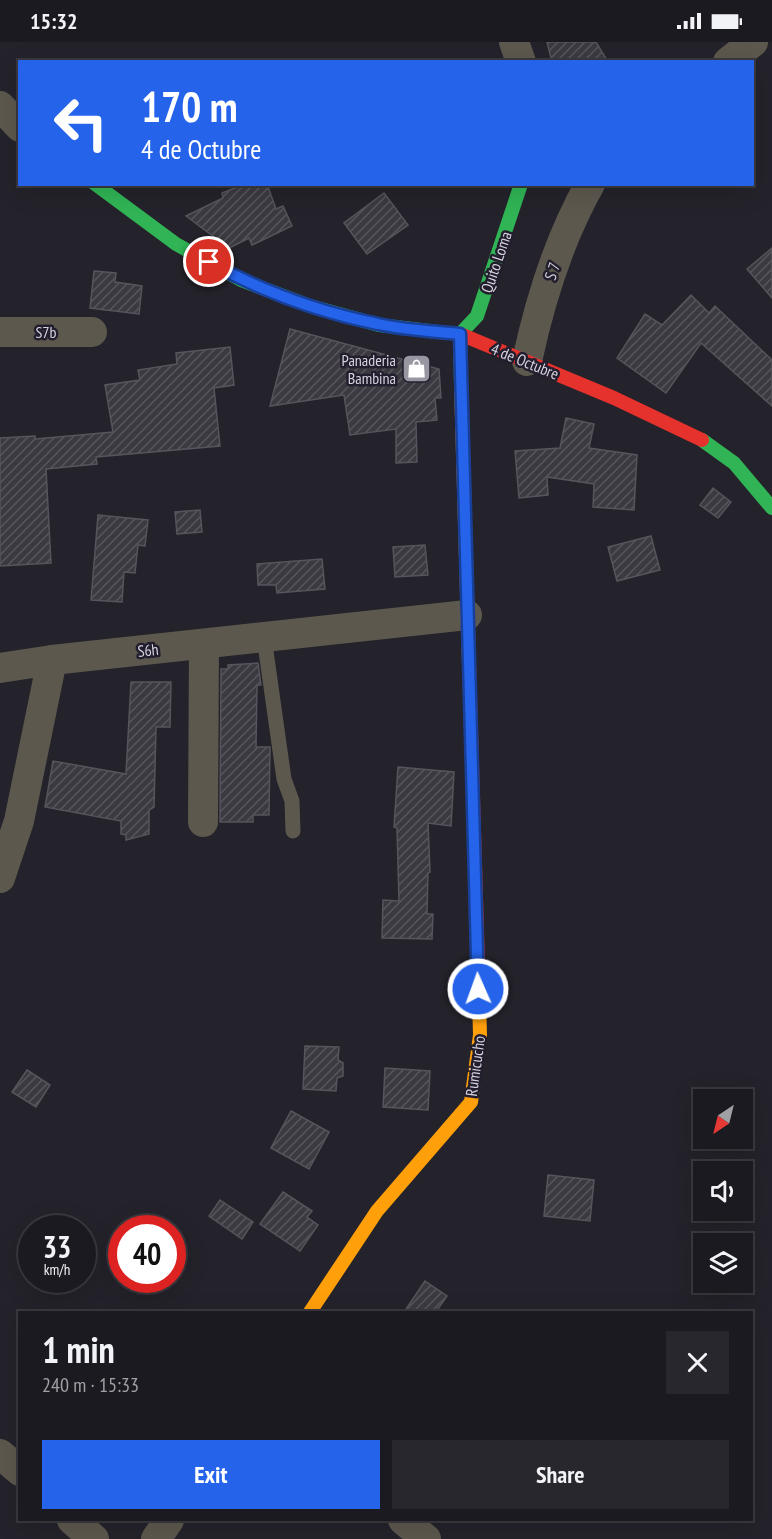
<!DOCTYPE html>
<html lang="en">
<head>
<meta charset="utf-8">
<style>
	body { margin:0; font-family:"PT Sans Narrow",sans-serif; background:#28272d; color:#f1f3f6; height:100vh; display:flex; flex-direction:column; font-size:22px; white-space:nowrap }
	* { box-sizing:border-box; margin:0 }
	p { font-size:20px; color:#a0a1a5 }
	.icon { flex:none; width:33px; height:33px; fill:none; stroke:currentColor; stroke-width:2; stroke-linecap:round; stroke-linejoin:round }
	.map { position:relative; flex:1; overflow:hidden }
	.panel { position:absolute; left:18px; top:1269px; width:735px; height:210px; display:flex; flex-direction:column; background:#1b1a20; border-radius:0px; box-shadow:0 6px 24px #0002,0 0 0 2px #39383e }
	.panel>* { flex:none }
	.hud { position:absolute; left:18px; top:18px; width:736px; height:126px; border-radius:0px; box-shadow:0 6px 24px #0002,0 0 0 2px #39383e; background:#2563eb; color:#fff; overflow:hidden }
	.needle { width:39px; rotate:215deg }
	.buttons { position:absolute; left:693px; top:1047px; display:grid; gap:12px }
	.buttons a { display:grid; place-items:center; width:60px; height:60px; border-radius:0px; background:#1b1a20; box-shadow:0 6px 24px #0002,0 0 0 2px #39383e; font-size:30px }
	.speed { position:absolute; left:18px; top:1173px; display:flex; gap:12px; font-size:30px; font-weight:700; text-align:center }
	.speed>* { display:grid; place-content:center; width:78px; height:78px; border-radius:50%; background:#1b1a20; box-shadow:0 6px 24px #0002,0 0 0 2px #39383e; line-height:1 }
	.speed small { font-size:15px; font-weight:400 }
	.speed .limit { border:9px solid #d22; background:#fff; color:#111 }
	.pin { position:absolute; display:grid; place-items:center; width:51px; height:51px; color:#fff; margin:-26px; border:3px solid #fff; border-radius:50%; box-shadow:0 2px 6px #0007 }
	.me { position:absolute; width:66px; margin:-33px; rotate:358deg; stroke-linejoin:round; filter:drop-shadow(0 0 4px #0008) }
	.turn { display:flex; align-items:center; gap:21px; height:126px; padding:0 24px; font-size:27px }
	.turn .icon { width:78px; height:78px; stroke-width:2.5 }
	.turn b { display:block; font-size:42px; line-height:51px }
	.round { display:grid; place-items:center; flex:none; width:63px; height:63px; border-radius:0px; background:#28272d }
	.summary { display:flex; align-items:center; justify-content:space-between; height:102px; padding:0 24px }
	h1 { font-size:36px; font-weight:700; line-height:45px }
	.button { display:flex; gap:12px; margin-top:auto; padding:12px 24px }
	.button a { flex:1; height:69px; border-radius:0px; background:#2563eb; color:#fff; font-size:24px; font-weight:700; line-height:69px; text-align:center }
	.button a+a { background:#28272d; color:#f1f3f6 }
	.status { display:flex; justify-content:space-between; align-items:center; height:42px; padding:0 30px; background:#1b1a20; direction:ltr }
	.status svg { height:16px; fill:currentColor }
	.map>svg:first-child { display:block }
	.building { fill:url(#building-hatch); stroke:#56545c; stroke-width:1.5 }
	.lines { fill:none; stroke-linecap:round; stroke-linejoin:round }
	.lane { stroke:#5d584e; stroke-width:15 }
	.street { stroke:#5d584e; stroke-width:30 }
	.fast { stroke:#30b455; stroke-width:14 }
	.slow { stroke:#ff9f0a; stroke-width:14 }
	.jam { stroke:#e5322d; stroke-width:14 }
	.route-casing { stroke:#184099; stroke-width:15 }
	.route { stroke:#2563eb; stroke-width:10 }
	.labels { text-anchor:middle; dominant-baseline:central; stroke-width:5; stroke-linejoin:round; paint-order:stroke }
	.street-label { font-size:16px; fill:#d7d4df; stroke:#231e2e }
	.poi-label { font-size:16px; fill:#d7d4df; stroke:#231e2e; text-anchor:end }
</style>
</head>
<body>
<div class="status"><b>15:32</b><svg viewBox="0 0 49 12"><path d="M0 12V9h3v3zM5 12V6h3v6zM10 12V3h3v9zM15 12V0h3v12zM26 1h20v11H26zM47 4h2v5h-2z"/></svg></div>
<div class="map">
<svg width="772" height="1497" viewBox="0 0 772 1497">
	<defs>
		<pattern id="building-hatch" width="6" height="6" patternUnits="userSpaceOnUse" patternTransform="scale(1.5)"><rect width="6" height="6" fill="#3c3a41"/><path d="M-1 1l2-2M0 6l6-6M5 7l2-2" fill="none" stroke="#57565c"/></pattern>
	</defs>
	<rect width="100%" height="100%" fill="#24222a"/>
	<!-- building -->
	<g class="building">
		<path d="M547 0H596L608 20H552Z"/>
		<path d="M245 142H267L276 167 283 164 292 184 252 203 249 196 229 206 186 174 223 156 222 151Z"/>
		<path d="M384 151 408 183 367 212 344 181Z"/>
		<path d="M772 206V256L747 227Z"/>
		<path d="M94 229 116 231 115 240 142 244 139 272 90 266Z"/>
		<path d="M691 253 709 271 715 264 772 318V364L701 301 666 351 617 316 645 272 662 283Z"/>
		<path d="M290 287 439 327 441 356H435L437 378 416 380 417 420 396 421V387L350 393 344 353 270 364Z"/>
		<path d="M230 305 234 343 214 346 220 404 96 415 97 422 46 427 51 521 0 524V396L35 394V397L113 390 105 343 140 338 138 328 177 322 176 311Z"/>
		<path d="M566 376 594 382 589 406 637 413 634 468 593 465 594 442 547 435 548 453 519 456 515 409 560 406Z"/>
		<path d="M713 446 731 460 718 476 700 463Z"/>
		<path d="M200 468 202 490 177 492 175 470Z"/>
		<path d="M98 473 148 478 145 504 138 503 135 531 124 530 122 560 91 558Z"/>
		<path d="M651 494 660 528 617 539 608 505Z"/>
		<path d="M425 503 428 533 395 535 393 505Z"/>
		<path d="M322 517 325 547 277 551 276 543H258L257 522Z"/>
		<path d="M258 621 261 643H257L256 705H270L269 773H253V780H220L221 627H228V623Z"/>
		<path d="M131 640H171L170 685H156L154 765 149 768V792L126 798V793L121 792V779L45 765 53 719 126 732Z"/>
		<path d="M398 725 454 730 451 784 428 781 430 830 428 831 427 872H433L432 897 382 896 383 858 399 859 397 786 394 785Z"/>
		<path d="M305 1004 339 1005 338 1018 343 1021V1034L337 1036 336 1049 303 1047Z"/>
		<path d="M385 1026 430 1029 428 1068 383 1065Z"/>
		<path d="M27 1028 50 1043 36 1065 12 1050Z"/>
		<path d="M291 1069 329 1090 309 1127 271 1106Z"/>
		<path d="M548 1133 594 1138 590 1179 544 1174Z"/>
		<path d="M283 1150 312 1169 307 1175 318 1183 300 1209 260 1182Z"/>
		<path d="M220 1158 253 1180 242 1197 209 1174Z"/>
		<path d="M425 1239 447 1254 436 1270H404Z"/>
	</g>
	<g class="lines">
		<!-- lane -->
		<path class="lane" d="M264 595 284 737 292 759 293 789"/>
		<!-- street -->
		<g class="street">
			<path d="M514 0 521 20"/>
			<path d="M728 20 753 0"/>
			<path d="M0 64 20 85"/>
			<path d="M0 290H92"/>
			<path d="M527 319C540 258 559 197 590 142"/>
			<path d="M0 626 52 618"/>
			<path d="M203 780 204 602"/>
			<path d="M0 836 19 779 52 618 467 573"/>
			<path d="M0 1412 20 1429"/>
			<path d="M72 1478 94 1497"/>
			<path d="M403 1478 426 1497"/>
			<path d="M156 1497 169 1478"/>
		</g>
		<!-- fast -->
		<g class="fast">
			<path d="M95 142 176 202 241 238 310 264 379 283 438 290"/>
			<path d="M461 343 460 292 477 274 521 142"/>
			<path d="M702 398 734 421 772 466"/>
		</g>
		<!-- slow -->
		<g class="slow">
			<path d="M461 343 469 620"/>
			<path d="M310 1270 377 1169 471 1060 480 993 478 921"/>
		</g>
		<!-- jam -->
		<g class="jam">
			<path d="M438 290 460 292 614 356 702 398"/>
			<path d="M469 620 478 921"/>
		</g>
	</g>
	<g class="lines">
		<defs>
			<path id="route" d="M209 220C261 249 319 270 378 282 404 288 433 289 460 292L478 947"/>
		</defs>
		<!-- route casing -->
		<use href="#route" class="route-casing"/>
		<!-- route -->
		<use href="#route" class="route"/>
	</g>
	<!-- icons -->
	<defs>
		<symbol id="shop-square" viewBox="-11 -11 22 22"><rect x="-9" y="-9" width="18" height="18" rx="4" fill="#9896a0" stroke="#231e2e"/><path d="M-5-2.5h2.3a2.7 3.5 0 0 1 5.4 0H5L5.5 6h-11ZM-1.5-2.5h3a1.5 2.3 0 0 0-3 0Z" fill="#fff"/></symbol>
	</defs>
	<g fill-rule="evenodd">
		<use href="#shop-square" x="400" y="310" width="33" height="33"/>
	</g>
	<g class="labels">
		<!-- street labels -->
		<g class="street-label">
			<text transform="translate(496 220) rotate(-71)">Quito Loma</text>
			<text transform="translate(552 229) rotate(-72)">S 7</text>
			<text x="46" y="290">S7b</text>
			<text transform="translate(525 319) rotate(22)">4 de Octubre</text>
			<text transform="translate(148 608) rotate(-6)">S6h</text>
			<text transform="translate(475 1024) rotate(-82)">Rumicucho</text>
		</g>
		<!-- poi labels -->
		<g class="poi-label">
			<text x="396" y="318">Panaderia<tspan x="396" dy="18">Bambina</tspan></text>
		</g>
	</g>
</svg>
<div class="buttons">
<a><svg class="needle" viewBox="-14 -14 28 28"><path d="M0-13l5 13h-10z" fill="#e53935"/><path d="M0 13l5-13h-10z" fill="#a0a1a5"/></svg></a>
<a><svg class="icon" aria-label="sound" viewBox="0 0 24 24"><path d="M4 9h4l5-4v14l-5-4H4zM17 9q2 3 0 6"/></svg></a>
<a><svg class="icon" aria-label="layers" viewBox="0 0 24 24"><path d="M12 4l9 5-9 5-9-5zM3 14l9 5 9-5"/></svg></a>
</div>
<div class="speed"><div>33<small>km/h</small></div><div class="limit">40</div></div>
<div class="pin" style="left:209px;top:220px;background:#d93025"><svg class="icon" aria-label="arrive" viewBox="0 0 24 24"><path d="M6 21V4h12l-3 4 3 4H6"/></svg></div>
<svg class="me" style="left:478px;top:947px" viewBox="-20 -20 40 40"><circle r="17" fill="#2563eb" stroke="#fff" stroke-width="3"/><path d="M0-11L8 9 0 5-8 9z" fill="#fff"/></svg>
<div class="hud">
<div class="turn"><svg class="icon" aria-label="left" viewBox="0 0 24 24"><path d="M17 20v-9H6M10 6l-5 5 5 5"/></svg><div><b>170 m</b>4 de Octubre</div></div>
</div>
<section class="panel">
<div class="summary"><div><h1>1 min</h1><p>240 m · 15:33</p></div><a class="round"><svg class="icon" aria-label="close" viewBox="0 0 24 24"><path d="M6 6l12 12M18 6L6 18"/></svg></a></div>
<div class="button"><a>Exit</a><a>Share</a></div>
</section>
</div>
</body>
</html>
